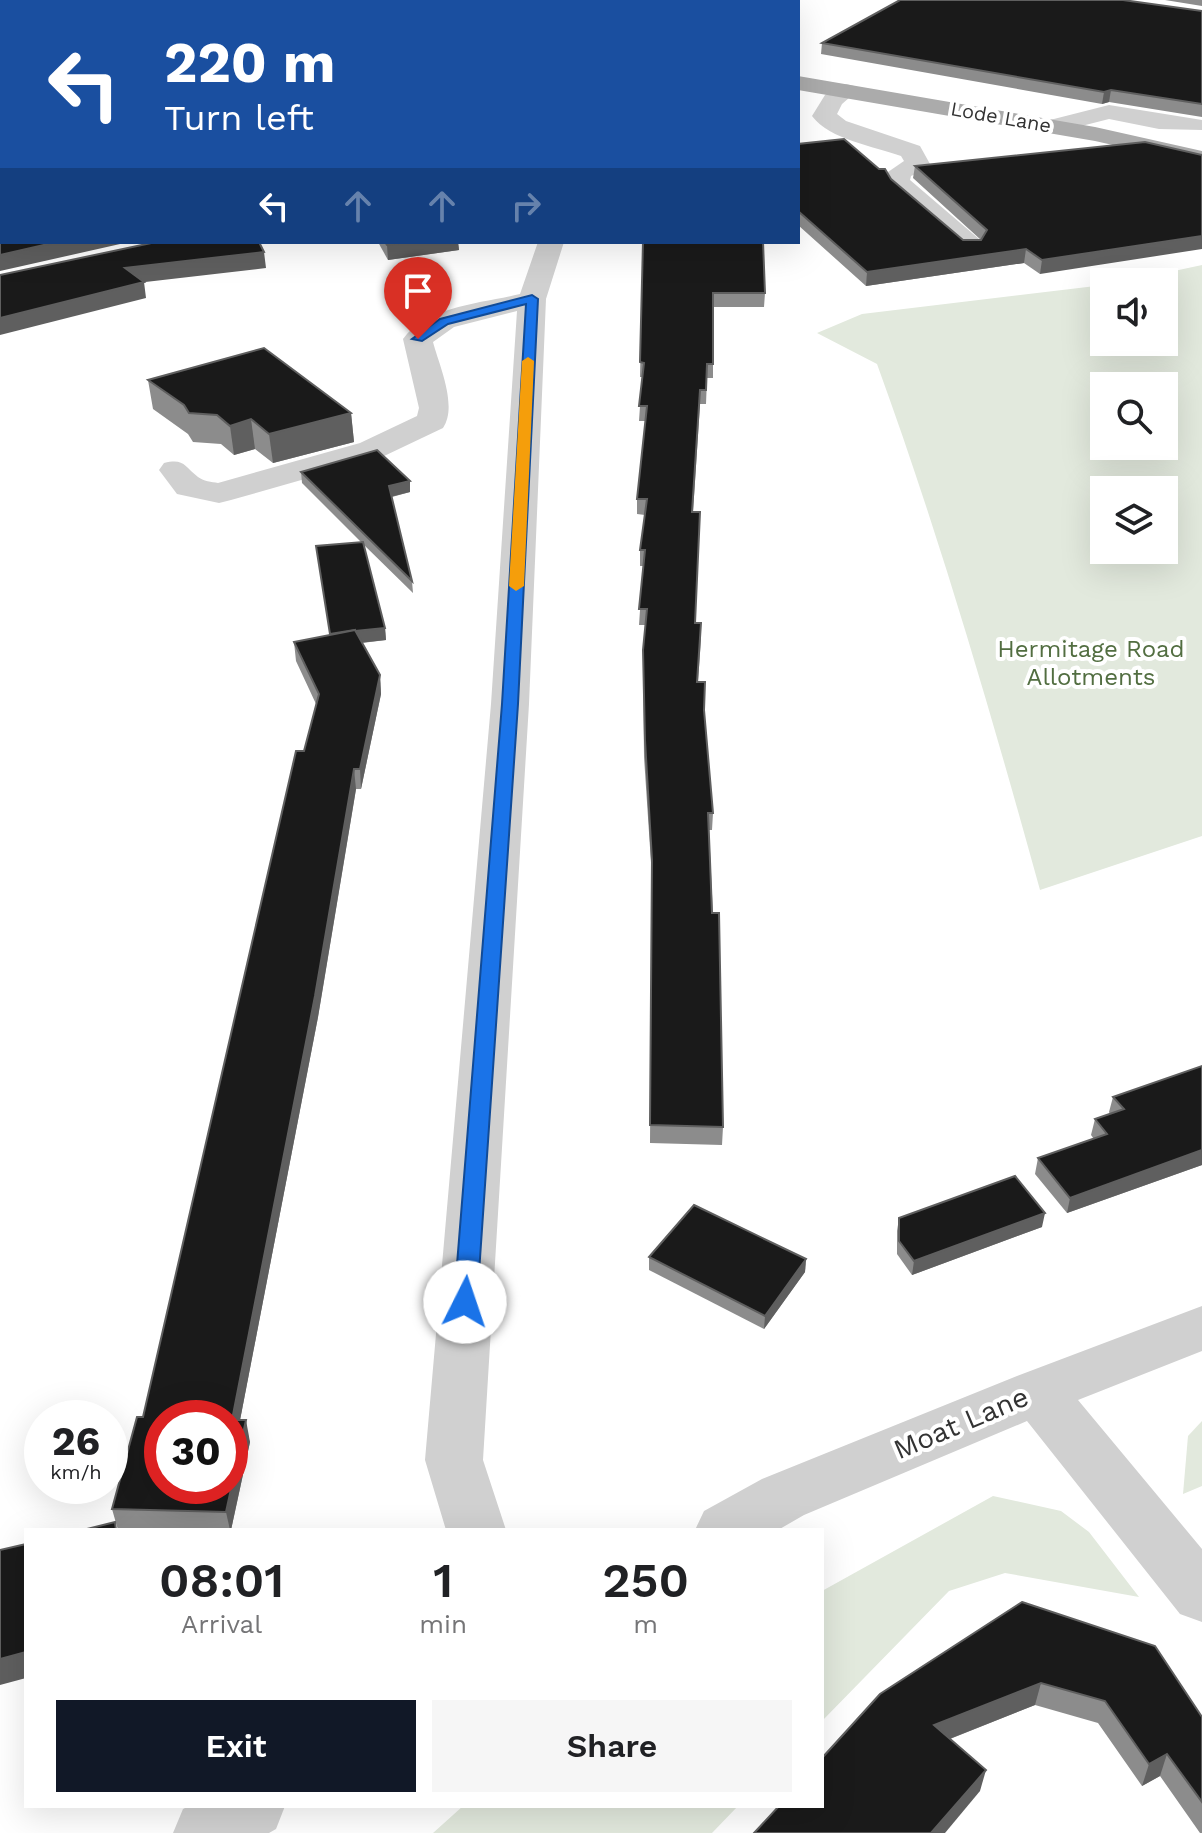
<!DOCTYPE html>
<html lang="en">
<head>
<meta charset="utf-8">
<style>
	body { margin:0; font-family:"Work Sans",sans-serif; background:#f6f6f6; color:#202124; height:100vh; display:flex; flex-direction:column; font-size:30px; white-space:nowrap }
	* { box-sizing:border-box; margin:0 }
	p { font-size:26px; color:#757577 }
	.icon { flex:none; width:44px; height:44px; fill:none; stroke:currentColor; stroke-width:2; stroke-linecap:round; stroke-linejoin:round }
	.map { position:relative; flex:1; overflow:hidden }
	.sheet { position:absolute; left:24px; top:1528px; width:800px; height:280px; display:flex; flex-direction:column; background:#fff; border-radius:0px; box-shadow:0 8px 32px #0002 }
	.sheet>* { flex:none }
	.hud { position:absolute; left:0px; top:0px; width:800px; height:244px; box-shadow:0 8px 32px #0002; background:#1a4fa0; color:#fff; overflow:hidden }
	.tools { position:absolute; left:1090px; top:268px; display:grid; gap:16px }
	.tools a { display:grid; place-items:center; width:88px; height:88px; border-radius:0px; background:#fff; box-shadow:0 8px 32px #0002; font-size:40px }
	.speed { position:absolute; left:24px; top:1400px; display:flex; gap:16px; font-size:40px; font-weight:700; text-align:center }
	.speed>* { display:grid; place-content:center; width:104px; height:104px; border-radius:50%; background:#fff; box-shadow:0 8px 32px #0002; line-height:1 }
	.speed small { font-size:20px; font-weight:400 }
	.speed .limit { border:12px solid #d22; background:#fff; color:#111 }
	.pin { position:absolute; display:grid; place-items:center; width:68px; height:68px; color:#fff; margin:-82px -34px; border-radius:50% 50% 50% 0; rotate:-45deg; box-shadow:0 0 8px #0007 }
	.pin .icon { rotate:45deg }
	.me { position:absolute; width:88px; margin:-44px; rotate:4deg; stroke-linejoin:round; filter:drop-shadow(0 0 6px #0008) }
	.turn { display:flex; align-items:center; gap:28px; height:168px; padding:0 32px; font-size:36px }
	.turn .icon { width:104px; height:104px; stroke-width:2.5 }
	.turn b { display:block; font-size:56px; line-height:68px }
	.lanes { display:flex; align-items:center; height:76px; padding:0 32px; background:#0003; justify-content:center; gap:40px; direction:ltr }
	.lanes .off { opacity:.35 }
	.eta { display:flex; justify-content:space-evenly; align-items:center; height:136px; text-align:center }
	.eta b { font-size:48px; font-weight:600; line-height:56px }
	.action { display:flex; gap:16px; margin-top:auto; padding:16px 32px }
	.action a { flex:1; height:92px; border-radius:0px; background:#111827; color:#fff; font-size:32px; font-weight:600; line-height:92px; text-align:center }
	.action a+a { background:#f6f6f6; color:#202124 }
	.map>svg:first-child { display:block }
	.green { fill:#e2e9dd; fill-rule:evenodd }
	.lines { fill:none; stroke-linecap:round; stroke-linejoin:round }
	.minor { fill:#d0d0d0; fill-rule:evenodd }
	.major { fill:#ababab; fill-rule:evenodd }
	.highway { fill:#9a9a9a; fill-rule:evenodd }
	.wall { fill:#8c8c8c }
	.shaded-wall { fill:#5f5f5f }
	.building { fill:#1a1a1a; stroke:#5f5f5f; stroke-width:2; fill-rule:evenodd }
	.route { fill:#1a73e8; stroke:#114b97; stroke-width:2 }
	.slow { fill:#f59e0b }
	.labels { text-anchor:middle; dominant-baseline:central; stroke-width:8; stroke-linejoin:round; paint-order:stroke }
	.far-street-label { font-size:20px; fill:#333; stroke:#fff }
	.park-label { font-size:24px; fill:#526e41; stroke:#fff }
	.near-street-label { font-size:28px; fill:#333; stroke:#fff }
</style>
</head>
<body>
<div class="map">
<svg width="1202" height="1833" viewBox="0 0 1202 1833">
	<rect width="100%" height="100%" fill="#fff"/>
	<!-- green -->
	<g class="green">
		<path d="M1202 265V836L1040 890C991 713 940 537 877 364L817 333 862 314 1104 285V342H1164V282H1123ZM1104 386H1164V446H1104ZM1164 490V550H1104V490Z"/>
		<path d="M1202 1421V1486L1183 1494 1188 1436Z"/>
		<path d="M993 1496 1061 1511 1089 1532 1139 1597 1005 1573 949 1591 822 1721V1591Z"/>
		<path d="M463 1806H738L712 1833H433Z"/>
	</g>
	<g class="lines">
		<!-- minor -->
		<g class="minor">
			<path d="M542 0H563L541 2Z"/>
			<rect x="0" y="55" width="2" height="14"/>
			<path d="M846 84 854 86 857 91 842 104 837 114 846 121 920 146 930 164 927 169 911 176 910 180 979 239 983 245 979 251H961L892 190 886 180 888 172 904 161 901 156C874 146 830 140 812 116L825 95Z"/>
			<path d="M1109 105 1202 120V130L1159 129 1109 119 1054 133 1046 131 1042 126 1046 121Z"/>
			<path d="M538 242H564L546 299 529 704 483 1460 506 1530H446L425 1460 491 704 517 311 454 327 433 342C439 365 458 406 443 428L382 457 231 500 219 503 177 494 159 470 164 463C184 458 184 466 198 477 203 481 212 482 218 483L360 443 417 416 419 408 403 339C426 306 484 303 520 294Z"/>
			<path d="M1202 1306V1351L1078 1400 1202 1549V1622L1180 1614 1027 1421 804 1515 778 1530H695L704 1511 762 1479 1017 1376Z"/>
			<path d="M189 1806H285L276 1829 269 1833H173L183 1809Z"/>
		</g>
		<!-- major -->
		<g class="major">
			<path d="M256 0H279L255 2Z"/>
			<path d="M302 0H328L329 2H303Z"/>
			<path d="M380 0H410L411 2H381Z"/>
			<path d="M465 0H489L464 2Z"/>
			<path d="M798 76 1095 127 1202 151V165L1095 141 798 90Z"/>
		</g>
		<!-- highway -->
		<g class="highway">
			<path d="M323 0H359L322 2Z"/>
			<path d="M416 0H445L415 2Z"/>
			<rect x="0" y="35" width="2" height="12"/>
		</g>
	</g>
	<!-- wall -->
	<g class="wall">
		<path d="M0 0H94L83 2H2V12L0 10Z"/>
		<path d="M1165 0H1202V6Z"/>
		<path d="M1202 11V117L1109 102 1102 104 821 54 822 43Z"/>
		<path d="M1145 142 1040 274 1024 263 866 286 798 225V144L891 179 963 240H981L913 178 915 166Z"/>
		<path d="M378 242H458L459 250 388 260Z"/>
		<path d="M643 242 765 293 764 307H713V378H707L706 404H700L693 512 695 623 701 639 698 682 704 710 713 813 712 830H709L723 1127 722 1145 650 1143 652 878 644 757 643 666 645 625H639L643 566H640V550L645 515 637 514V499L646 421H639L642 377H640Z"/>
		<path d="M148 380 351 413 354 442 273 463 255 449 234 455 221 444 193 442 188 434 153 409Z"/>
		<path d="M301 472 410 481V492L392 497 412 581 413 593 363 544 385 628 386 640 362 643 380 675 381 694 361 789H356L318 1017 240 1420 250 1442 231 1530H118L112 1509 143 1417 316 704 296 661 294 642 329 635 361 542 302 483Z"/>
		<path d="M1202 1066V1165L1067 1213 1035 1174 1038 1158 1094 1139 1091 1135 1095 1119 1110 1114 1109 1112 1113 1097Z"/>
		<path d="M899 1218 1042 1227 912 1275 897 1254V1231Z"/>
		<path d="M649 1257 806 1259 805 1272 764 1329 649 1270Z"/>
		<path d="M1022 1602 1202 1717V1833H1200L1160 1776 1142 1786 1098 1723 1035 1705 950 1739 980 1791 754 1833Z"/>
	</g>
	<!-- shaded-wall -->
	<g class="shaded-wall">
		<path d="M15 0H94L83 2H5Z"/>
		<path d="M1111 90 1109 102 1102 104 1104 92Z"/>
		<path d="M1202 236V249L1040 274 1042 260Z"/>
		<path d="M57 242H129L0 271V255Z"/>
		<path d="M406 242H458L459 250 388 260 387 245Z"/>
		<path d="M1026 249 1024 263 866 286 867 272Z"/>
		<path d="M264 252 266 268 128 284 125 268Z"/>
		<path d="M144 282 146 298 0 335V318Z"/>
		<path d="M351 413 354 442 273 463 269 434Z"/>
		<path d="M251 419 255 449 234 455 230 426Z"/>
		<path d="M410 481V492L390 497 389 486Z"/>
		<path d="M385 628 386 640 331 646 330 634Z"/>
		<path d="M380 675 381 694 361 789 360 769Z"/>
		<path d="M354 769 356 789 318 1017 236 1441 232 1420Z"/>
		<path d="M1202 1150V1165L1067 1213 1070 1198Z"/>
		<path d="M1045 1213 1042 1227 912 1275 914 1261Z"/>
		<path d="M806 1259 805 1272 764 1329 765 1316Z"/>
		<path d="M246 1420 250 1442 231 1530H230L226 1512Z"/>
		<path d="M26 1652V1678L0 1685V1659Z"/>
		<path d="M1041 1683 1035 1705 929 1747 934 1725Z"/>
		<path d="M1167 1754 1160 1776 1142 1786 1149 1764Z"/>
		<path d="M986 1770 980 1791 945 1833H931Z"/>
	</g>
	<!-- building -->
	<g class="building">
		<path d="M900 0H1123L1202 11V104L1111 90 1104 92 822 43Z"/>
		<path d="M0 105 2 106V242H57L0 255Z"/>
		<path d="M844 139 879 169H885L891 179 963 240H981L987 230 915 166 1145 142 1202 155V236L1042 260 1026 249 867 272 798 211V144Z"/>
		<path d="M156 242H259L264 252 125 268 144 282 0 318V275Z"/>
		<path d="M385 242H406L387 245Z"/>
		<path d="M643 242H763L765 293H713V364H707L706 390H700L692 512H700L695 623H701L697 682H705L704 710 713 813H708L710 861 712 913H719L723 1127 650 1125 652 860 645 740 643 650 647 609H639L645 550H640L647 499H637L647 406H639L644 363 640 362Z"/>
		<path d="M264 348 351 413 269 434 251 419 230 426 217 415 189 413 184 405 148 380Z"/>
		<path d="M377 450 410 481 389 486 412 581 301 472Z"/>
		<path d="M363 542 385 628 355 631V630L330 634 316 546Z"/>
		<path d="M355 630 380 675 360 769H354L315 996 232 1420H246L226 1512 112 1509 137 1417H143L296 751H304L319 694 294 642ZM162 1418H230V1486H162Z"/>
		<path d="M1202 1066V1150L1070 1198 1038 1158 1107 1134 1095 1119 1124 1109 1113 1097Z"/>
		<path d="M1015 1176 1045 1213 914 1261 899 1241V1218Z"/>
		<path d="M694 1205 806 1259 765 1316 649 1257Z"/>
		<path d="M115 1522 116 1530H83Z"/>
		<path d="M26 1544V1652L0 1659V1550Z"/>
		<path d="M1022 1602 1155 1646 1202 1717V1802L1167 1754 1149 1764 1105 1701 1041 1683 934 1725 986 1770 931 1833H754L779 1806H822V1758L880 1694Z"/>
	</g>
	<!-- route -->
	<path class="route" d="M532 295 538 299 518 704 477 1302 473 1309 465 1311 458 1309 454 1302 502 704 526 304 448 324 422 341 412 339 440 319Z"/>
	<!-- slow -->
	<path class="slow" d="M528 357 534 361 524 586 516 591 509 586 522 361Z"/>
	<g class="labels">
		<!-- far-street labels -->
		<g class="far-street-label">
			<text transform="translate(1001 117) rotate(10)">Lode Lane</text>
		</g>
		<!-- park labels -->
		<g class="park-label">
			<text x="1091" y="649">Hermitage Road<tspan x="1091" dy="28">Allotments</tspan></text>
		</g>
		<!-- near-street labels -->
		<g class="near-street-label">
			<text transform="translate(961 1423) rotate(-23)">Moat Lane</text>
		</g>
	</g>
</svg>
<div class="tools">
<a><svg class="icon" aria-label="sound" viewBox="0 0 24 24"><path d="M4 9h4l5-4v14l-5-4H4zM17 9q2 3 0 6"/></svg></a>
<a><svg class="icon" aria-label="search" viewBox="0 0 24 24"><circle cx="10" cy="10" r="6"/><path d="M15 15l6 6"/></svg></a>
<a><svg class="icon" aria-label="layers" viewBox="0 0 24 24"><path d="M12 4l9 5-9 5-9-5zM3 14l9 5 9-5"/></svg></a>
</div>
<div class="speed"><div>26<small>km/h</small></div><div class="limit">30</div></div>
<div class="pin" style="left:418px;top:339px;background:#d93025"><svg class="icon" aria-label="arrive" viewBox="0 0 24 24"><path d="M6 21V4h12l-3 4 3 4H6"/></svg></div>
<svg class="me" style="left:465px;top:1302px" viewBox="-20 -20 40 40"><circle r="19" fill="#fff"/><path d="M0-13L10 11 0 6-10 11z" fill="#1a73e8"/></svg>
<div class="hud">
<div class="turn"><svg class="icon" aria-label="left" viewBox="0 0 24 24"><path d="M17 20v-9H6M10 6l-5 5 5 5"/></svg><div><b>220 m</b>Turn left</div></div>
<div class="lanes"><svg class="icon" aria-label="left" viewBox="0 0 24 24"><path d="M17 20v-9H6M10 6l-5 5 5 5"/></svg><svg class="icon off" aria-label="ahead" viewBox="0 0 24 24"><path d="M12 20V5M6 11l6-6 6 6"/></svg><svg class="icon off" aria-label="ahead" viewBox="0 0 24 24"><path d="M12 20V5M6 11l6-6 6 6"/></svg><svg class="icon off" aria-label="right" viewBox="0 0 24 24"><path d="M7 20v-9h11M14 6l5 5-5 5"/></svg></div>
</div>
<section class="sheet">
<div class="eta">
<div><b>08:01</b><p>Arrival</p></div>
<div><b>1</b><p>min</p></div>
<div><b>250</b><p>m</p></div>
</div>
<div class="action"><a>Exit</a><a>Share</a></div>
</section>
</div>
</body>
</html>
